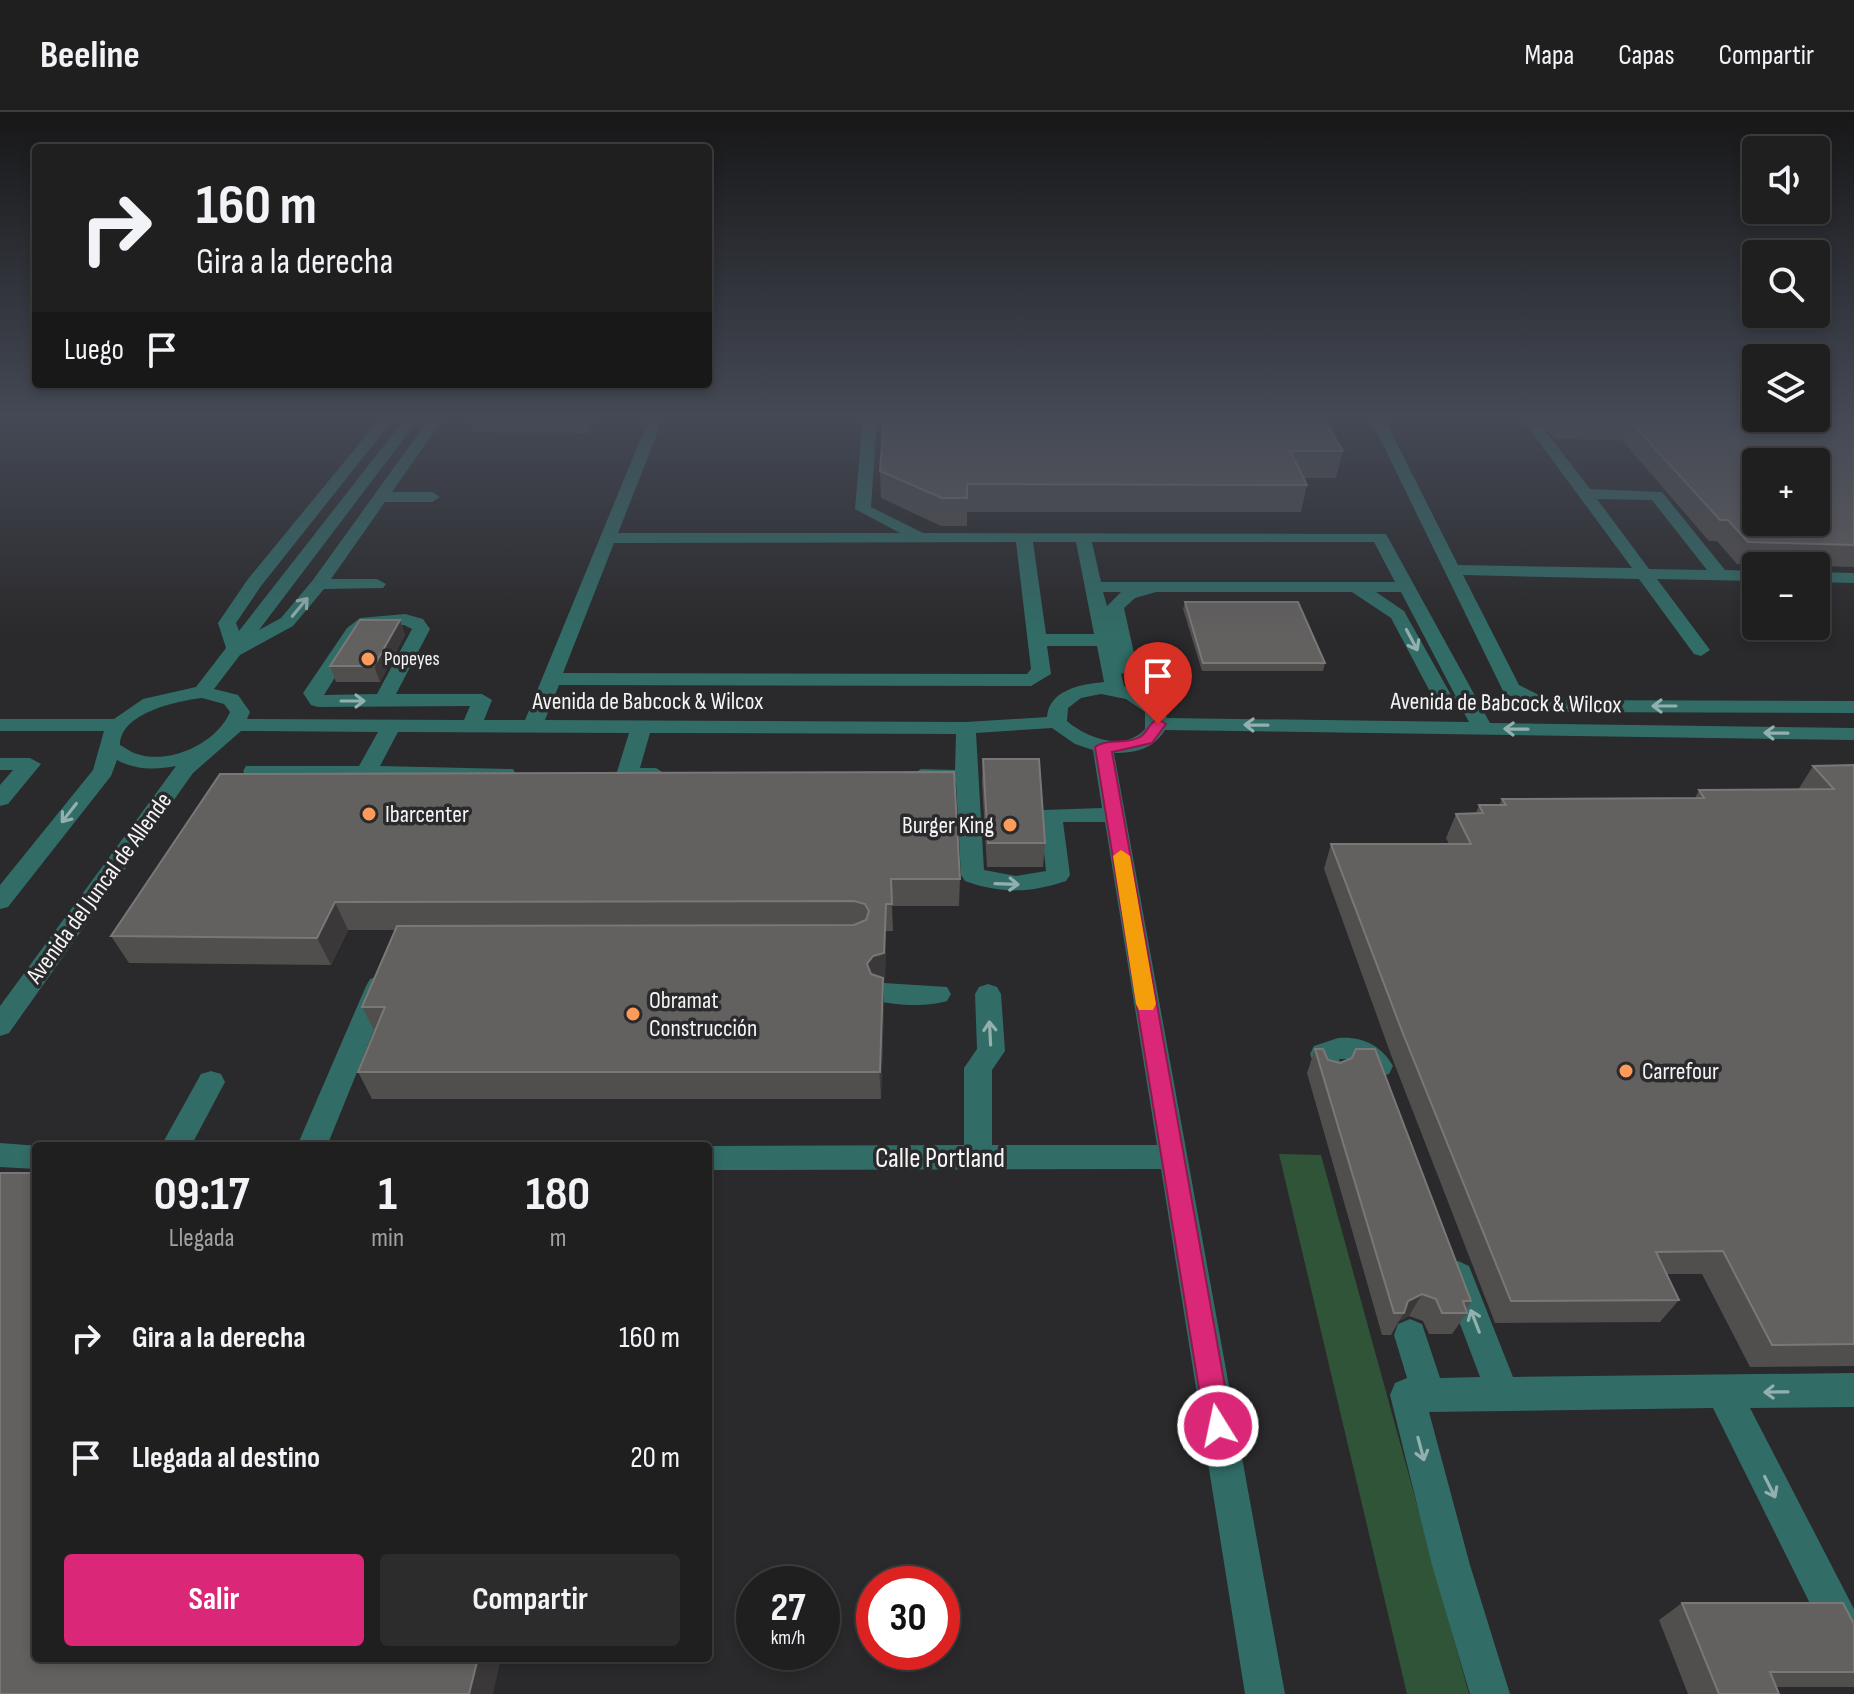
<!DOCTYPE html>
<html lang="es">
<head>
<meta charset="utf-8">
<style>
	body { margin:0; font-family:"Sofia Sans Condensed",sans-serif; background:#2d2c2d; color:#f1f3f6; height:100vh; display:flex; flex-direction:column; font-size:30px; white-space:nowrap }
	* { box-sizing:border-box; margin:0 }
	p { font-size:26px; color:#a2a2a5 }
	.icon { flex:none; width:44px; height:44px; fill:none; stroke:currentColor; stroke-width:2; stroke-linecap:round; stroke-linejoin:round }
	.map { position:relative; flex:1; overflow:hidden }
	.details { position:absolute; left:32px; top:1030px; width:680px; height:520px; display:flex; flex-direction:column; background:#201f20; border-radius:8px; box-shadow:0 4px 12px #0003,0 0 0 2px #3d3d3e }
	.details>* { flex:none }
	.top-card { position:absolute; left:32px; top:32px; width:680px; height:244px; border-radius:8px; box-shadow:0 4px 12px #0003,0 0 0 2px #3d3d3e; background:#201f20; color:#f1f3f6; overflow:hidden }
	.controls { position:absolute; left:1742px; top:24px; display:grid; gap:16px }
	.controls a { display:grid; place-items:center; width:88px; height:88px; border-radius:8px; background:#201f20; box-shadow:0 4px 12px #0003,0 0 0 2px #3d3d3e; font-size:40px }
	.speed { position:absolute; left:736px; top:1454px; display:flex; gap:16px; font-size:40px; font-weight:700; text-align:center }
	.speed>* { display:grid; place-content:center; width:104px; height:104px; border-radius:50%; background:#201f20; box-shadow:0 4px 12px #0003,0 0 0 2px #3d3d3e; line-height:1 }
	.speed small { font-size:20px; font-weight:400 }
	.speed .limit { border:12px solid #d22; background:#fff; color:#111 }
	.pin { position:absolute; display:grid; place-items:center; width:68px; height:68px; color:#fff; margin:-82px -34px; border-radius:50% 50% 50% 0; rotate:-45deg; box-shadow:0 0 8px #0007 }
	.pin .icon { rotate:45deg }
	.me { position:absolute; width:88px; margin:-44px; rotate:350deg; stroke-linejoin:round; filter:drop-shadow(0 0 6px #0008) }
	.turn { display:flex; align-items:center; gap:28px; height:168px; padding:0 32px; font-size:36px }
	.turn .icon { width:104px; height:104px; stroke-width:2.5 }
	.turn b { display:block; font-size:56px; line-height:68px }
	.then { display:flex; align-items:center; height:76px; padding:0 32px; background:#0003; gap:16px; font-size:30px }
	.eta { display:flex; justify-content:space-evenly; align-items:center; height:136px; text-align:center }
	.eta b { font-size:48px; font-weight:700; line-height:56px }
	.button { display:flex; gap:16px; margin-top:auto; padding:16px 32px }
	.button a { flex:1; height:92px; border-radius:8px; background:#db2777; color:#fff; font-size:32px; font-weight:700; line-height:92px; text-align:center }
	.button a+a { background:#2d2c2d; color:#f1f3f6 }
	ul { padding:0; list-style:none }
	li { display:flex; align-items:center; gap:24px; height:120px; padding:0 32px }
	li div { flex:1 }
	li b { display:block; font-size:30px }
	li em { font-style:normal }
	header { display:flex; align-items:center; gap:48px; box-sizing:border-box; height:112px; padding:0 40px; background:#201f20; border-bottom:2px solid #3d3d3e }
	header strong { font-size:38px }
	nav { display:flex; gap:44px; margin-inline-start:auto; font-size:28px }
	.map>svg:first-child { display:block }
	.green { fill:#305438 }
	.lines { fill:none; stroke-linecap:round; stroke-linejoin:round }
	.minor { fill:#316c66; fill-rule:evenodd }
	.wall { fill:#514f4e }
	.shaded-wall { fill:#3a3838 }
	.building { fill:#636060; stroke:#7a7877; stroke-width:2; fill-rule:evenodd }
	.oneway { stroke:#93b0ae }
	.route { fill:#db2777; stroke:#8e194d; stroke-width:2 }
	.slow { fill:#f59e0b }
	.poi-dot { fill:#ff9b5a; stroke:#2a292b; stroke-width:3 }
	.labels { text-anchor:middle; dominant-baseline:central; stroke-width:7; stroke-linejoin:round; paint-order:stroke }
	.far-poi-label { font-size:20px; fill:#f5f5f6; stroke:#2a292b; text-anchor:start }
	.street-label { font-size:24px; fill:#f5f5f6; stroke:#2a292b }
	.poi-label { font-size:24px; fill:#f5f5f6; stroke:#2a292b; text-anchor:start }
	.near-street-label { font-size:28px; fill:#f5f5f6; stroke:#2a292b }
</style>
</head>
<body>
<header>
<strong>Beeline</strong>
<nav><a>Mapa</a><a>Capas</a><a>Compartir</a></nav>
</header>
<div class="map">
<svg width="1854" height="1582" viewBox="0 0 1854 1582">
	<rect width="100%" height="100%" fill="#2a292b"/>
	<!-- green -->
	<path class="green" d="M1279 1042 1321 1043 1469 1582H1407Z"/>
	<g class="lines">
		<!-- minor -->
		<g class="minor">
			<path d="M382 304H396L261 474 236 511 239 519 407 304H421L259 518 281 506 313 468 431 304H445L392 380H432L440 385 432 390H385L331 467H377L386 472 383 476 324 477 293 514 240 543 214 577 238 583 250 600 247 607 464 608 470 594 318 595 311 593 303 581 347 516 360 506 405 502 423 507 430 517 396 582H482L492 588 484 608H525L650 304H664L618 421H900L855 397 863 304H877L871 395 923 421 1386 422 1490 611 1854 616V628L1165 618C1153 637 1136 641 1114 641L1285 1582H1245L1161 1057 708 1058V1034L964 1033V956L977 937 975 882 979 875 988 872 997 875 1001 882 1005 939 992 958V1033H1157L1105 710H1063L1070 763 1066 769C1030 781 1001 782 965 769L961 763 956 671H921L910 664 921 657 955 658 956 622 650 621 640 656H656L667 663C657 674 626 674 616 663L629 621 398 620 380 654 513 657 516 662 513 667 505 669 254 666 246 664 243 659 246 654H359L378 620 241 619 193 661 9 921 0 924V894L176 654C156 658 135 658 117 648L111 664 8 795 0 797V773L93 658 104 619H0V607H114L143 587 196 575 226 536 218 511 248 467ZM1016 430 1031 557 1027 562 563 561 614 431ZM1033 430H1076L1094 522H1046ZM1092 430H1374L1395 470H1101ZM1103 480H1121L1107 494ZM1156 480H1352L1391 506 1436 591 1464 601 1469 610 1167 606 1154 587 1124 574 1121 562 1134 559 1137 555 1124 496 1135 486ZM1376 480H1401L1456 585 1451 583 1404 499ZM404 513 412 517 377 582 324 583 361 524 371 515ZM1047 534H1097L1104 570C1081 572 1049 578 1047 605L966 610 545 608 559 573 1031 574 1051 562ZM1101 582 1126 587 1145 600V617C1125 640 1086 626 1067 609L1068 596 1081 586ZM202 586 224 592 230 600C217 631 170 653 137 642 132 641 126 636 120 633 120 601 177 589 202 586ZM1052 616 1075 632 1093 638 1102 696 1043 698 1040 703 1046 759 1016 764 984 758 976 621Z"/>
			<path d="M1369 304H1383L1458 453 1632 456 1520 304H1534L1590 377 1662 380 1725 458 1756 459V469L1657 467 1710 538 1701 544 1694 542 1639 467 1463 463 1519 573 1549 588 1854 589V601L1546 600 1504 581ZM1597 387 1652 388 1707 458 1649 457Z"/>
			<path d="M1816 460 1854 461V471L1816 470Z"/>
			<path d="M0 646H30L41 652 8 692 0 694V673L13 658H0Z"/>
			<path d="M379 864 388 867 392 874 327 1034H297L366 874 370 867Z"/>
			<path d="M884 871 947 875 951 882 947 889C927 895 895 894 875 888L871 881 875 874Z"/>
			<path d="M1338 926C1362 924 1381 933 1393 954L1389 962C1370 968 1369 955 1354 947H1339L1344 961 1340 969 1330 972 1320 969 1310 942 1314 934Z"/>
			<path d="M211 959 221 962 225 970 191 1034H161L201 962Z"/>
			<path d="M0 1031 40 1034H36V1057L0 1055Z"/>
			<path d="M1458 1149 1469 1154 1513 1265 1854 1261V1295L1750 1296 1854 1497V1558L1840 1552 1713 1296 1429 1300 1470 1453 1510 1582H1470L1432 1453 1390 1283 1395 1271 1407 1266 1394 1223 1398 1212 1410 1207 1422 1212 1440 1266 1480 1265 1442 1164 1447 1154Z"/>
		</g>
	</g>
	<!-- wall -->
	<g class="wall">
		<path d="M469 304H597L589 321 473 320Z"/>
		<path d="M884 304 1343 339 1336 366H1304L1307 373 1301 400H967V414H941L881 386 880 359Z"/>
		<path d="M1535 304H1854V455L1737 452 1717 429H1709L1622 328 1555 327Z"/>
		<path d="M1185 490 1325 551 1323 559H1202L1183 497Z"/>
		<path d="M400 508 405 523 380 570H336L330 554Z"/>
		<path d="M983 647 1045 731 1043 755H987L982 671Z"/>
		<path d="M1854 653V1254L1750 1255 1702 1162H1667L1679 1188 1660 1210 1495 1211 1391 943 1324 757 1331 732H1449L1446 726 1456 702 1476 701 1479 693H1499L1502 687 1695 686 1699 678H1798L1813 654Z"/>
		<path d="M220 662 960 767 959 794H892L893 819H886L885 868 883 869 884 893 881 987H372L358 960 375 920 362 895 395 818H348L331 853 129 851 111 824Z"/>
		<path d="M1315 937 1328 948 1471 1189 1466 1198 1467 1201 1452 1222H1429L1423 1209 1409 1204 1399 1209 1391 1223H1382L1307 961Z"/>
		<path d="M1682 1491 1854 1512V1575H1776L1779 1582H1688L1659 1508Z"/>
	</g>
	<!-- shaded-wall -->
	<g class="shaded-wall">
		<path d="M586 304H597L589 321Z"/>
		<path d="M400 508 405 523 380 570 374 554Z"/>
		<path d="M335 790 348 818 331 853 317 826Z"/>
		<path d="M886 792V819L885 868 883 869 884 893 881 987 874 871 867 852Z"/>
		<path d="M1422 1182 1409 1204 1399 1209 1404 1201 1408 1189Z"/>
		<path d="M478 1546H501L493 1582H469Z"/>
	</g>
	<!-- building -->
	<g class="building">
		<path d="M884 304H1322L1343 339H1290L1307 373 967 372V386H942L880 359Z"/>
		<path d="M1560 304H1756V306H1816V304H1854V433L1748 430 1728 408H1720L1630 309 1563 307ZM1756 350H1816V410H1756Z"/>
		<path d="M1185 490H1298L1325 551H1203Z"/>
		<path d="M360 508H400L374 554H330Z"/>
		<path d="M983 647H1039L1045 731H988Z"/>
		<path d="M1854 653V1232L1772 1233 1723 1139 1656 1140 1679 1188 1511 1189 1402 919 1331 732H1471L1456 702 1483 701 1479 693H1506L1502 687 1704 686 1699 678 1834 677 1813 654Z"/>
		<path d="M954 660 960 767H891L892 792H886L884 841 873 844 867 852 871 862 883 866 880 960H358L385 895H362L397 814 854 813 866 808 869 799 865 792 854 789 335 790 317 826 111 824 220 662Z"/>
		<path d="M1315 937H1323L1328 948 1340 951 1352 946 1356 937H1375L1471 1189H1463L1467 1201H1442L1436 1187 1422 1182 1408 1189 1404 1201H1394Z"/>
		<path d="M0 1061H36V1546H478L469 1582H0Z"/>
		<path d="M1682 1491H1843L1854 1512V1560H1770L1779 1582H1719Z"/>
	</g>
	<!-- one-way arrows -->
	<defs><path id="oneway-shaft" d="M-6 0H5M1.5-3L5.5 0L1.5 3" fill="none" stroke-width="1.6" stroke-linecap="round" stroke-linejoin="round" transform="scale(2)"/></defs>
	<g class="oneway">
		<use href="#oneway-shaft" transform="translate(300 495) rotate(-50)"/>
		<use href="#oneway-shaft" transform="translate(1412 528) rotate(62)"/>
		<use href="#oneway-shaft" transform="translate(353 589)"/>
		<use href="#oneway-shaft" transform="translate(1664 594) rotate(-180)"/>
		<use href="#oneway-shaft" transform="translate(1256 613) rotate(-179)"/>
		<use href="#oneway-shaft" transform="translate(1516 617) rotate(-179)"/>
		<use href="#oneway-shaft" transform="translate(1776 621) rotate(-179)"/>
		<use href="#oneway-shaft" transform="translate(69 701) rotate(128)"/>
		<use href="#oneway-shaft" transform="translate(1007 772) rotate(2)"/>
		<use href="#oneway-shaft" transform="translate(990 921) rotate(-93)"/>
		<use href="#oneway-shaft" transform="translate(1475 1209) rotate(-111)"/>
		<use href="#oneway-shaft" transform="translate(1776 1280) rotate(179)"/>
		<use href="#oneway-shaft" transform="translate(1421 1337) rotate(75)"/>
		<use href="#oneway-shaft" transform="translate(1770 1375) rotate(63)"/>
	</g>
	<!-- sky -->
	<linearGradient id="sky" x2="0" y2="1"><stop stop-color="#171718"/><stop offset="0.58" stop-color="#444955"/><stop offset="1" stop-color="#444955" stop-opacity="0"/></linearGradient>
	<rect width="1854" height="525" fill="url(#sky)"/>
	<!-- route -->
	<path class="route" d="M1158 607 1166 612 1152 631 1112 640 1232 1314 1228 1323 1218 1327 1209 1323 1205 1314 1095 635C1106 626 1126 633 1140 625 1148 620 1149 610 1158 607Z"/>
	<!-- slow -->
	<path class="slow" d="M1121 738 1130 744 1156 892 1153 898H1139L1136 892 1113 744Z"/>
	<!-- markers -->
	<g class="poi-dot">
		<circle cx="368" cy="547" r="8"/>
		<circle cx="369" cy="702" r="8"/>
		<circle cx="1010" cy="713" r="8"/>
		<circle cx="633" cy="902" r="8"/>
		<circle cx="1626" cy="959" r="8"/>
	</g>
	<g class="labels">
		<!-- far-poi labels -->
		<g class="far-poi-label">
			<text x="384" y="547">Popeyes</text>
		</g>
		<!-- street labels -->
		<g class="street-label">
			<text x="648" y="589">Avenida de Babcock &amp; Wilcox</text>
			<text transform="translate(1506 591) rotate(1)">Avenida de Babcock &amp; Wilcox</text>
			<text transform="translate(99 776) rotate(-54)">Avenida del Juncal de Allende</text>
		</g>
		<!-- poi labels -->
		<g class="poi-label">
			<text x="385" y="702">Ibarcenter</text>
			<text x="994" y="713" text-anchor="end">Burger King</text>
			<text x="649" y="888">Obramat<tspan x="649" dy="28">Construcción</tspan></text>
			<text x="1642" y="959">Carrefour</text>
		</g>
		<!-- near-street labels -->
		<g class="near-street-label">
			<text x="940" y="1046">Calle Portland</text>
		</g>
	</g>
</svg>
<div class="controls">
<a><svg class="icon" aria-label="sound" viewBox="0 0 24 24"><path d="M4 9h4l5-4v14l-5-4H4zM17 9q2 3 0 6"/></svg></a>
<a><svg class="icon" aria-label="search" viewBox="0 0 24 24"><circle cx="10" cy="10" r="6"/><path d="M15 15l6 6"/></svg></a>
<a><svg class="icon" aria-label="layers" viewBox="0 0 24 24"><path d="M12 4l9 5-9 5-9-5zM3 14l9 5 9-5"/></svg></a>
<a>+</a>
<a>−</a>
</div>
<div class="speed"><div>27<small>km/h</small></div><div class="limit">30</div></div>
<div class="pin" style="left:1158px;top:612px;background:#d93025"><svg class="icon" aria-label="arrive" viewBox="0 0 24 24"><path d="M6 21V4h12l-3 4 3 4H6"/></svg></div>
<svg class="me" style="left:1218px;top:1314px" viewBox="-20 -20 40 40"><circle r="17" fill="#db2777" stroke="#fff" stroke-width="3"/><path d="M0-11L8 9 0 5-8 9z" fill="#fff"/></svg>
<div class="top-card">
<div class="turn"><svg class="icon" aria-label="right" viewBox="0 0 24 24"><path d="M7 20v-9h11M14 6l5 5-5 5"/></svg><div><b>160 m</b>Gira a la derecha</div></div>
<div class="then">Luego<svg class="icon" aria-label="arrive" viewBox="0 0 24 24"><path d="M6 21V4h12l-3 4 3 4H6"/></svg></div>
</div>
<section class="details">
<div class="eta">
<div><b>09:17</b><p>Llegada</p></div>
<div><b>1</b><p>min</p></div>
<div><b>180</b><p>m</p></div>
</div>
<ul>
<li><svg class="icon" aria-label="right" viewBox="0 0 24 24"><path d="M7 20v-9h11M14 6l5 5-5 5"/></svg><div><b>Gira a la derecha</b></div><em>160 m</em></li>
<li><svg class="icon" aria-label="arrive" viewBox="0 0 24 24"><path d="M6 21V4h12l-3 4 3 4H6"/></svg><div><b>Llegada al destino</b></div><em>20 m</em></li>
</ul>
<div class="button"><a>Salir</a><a>Compartir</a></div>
</section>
</div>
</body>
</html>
